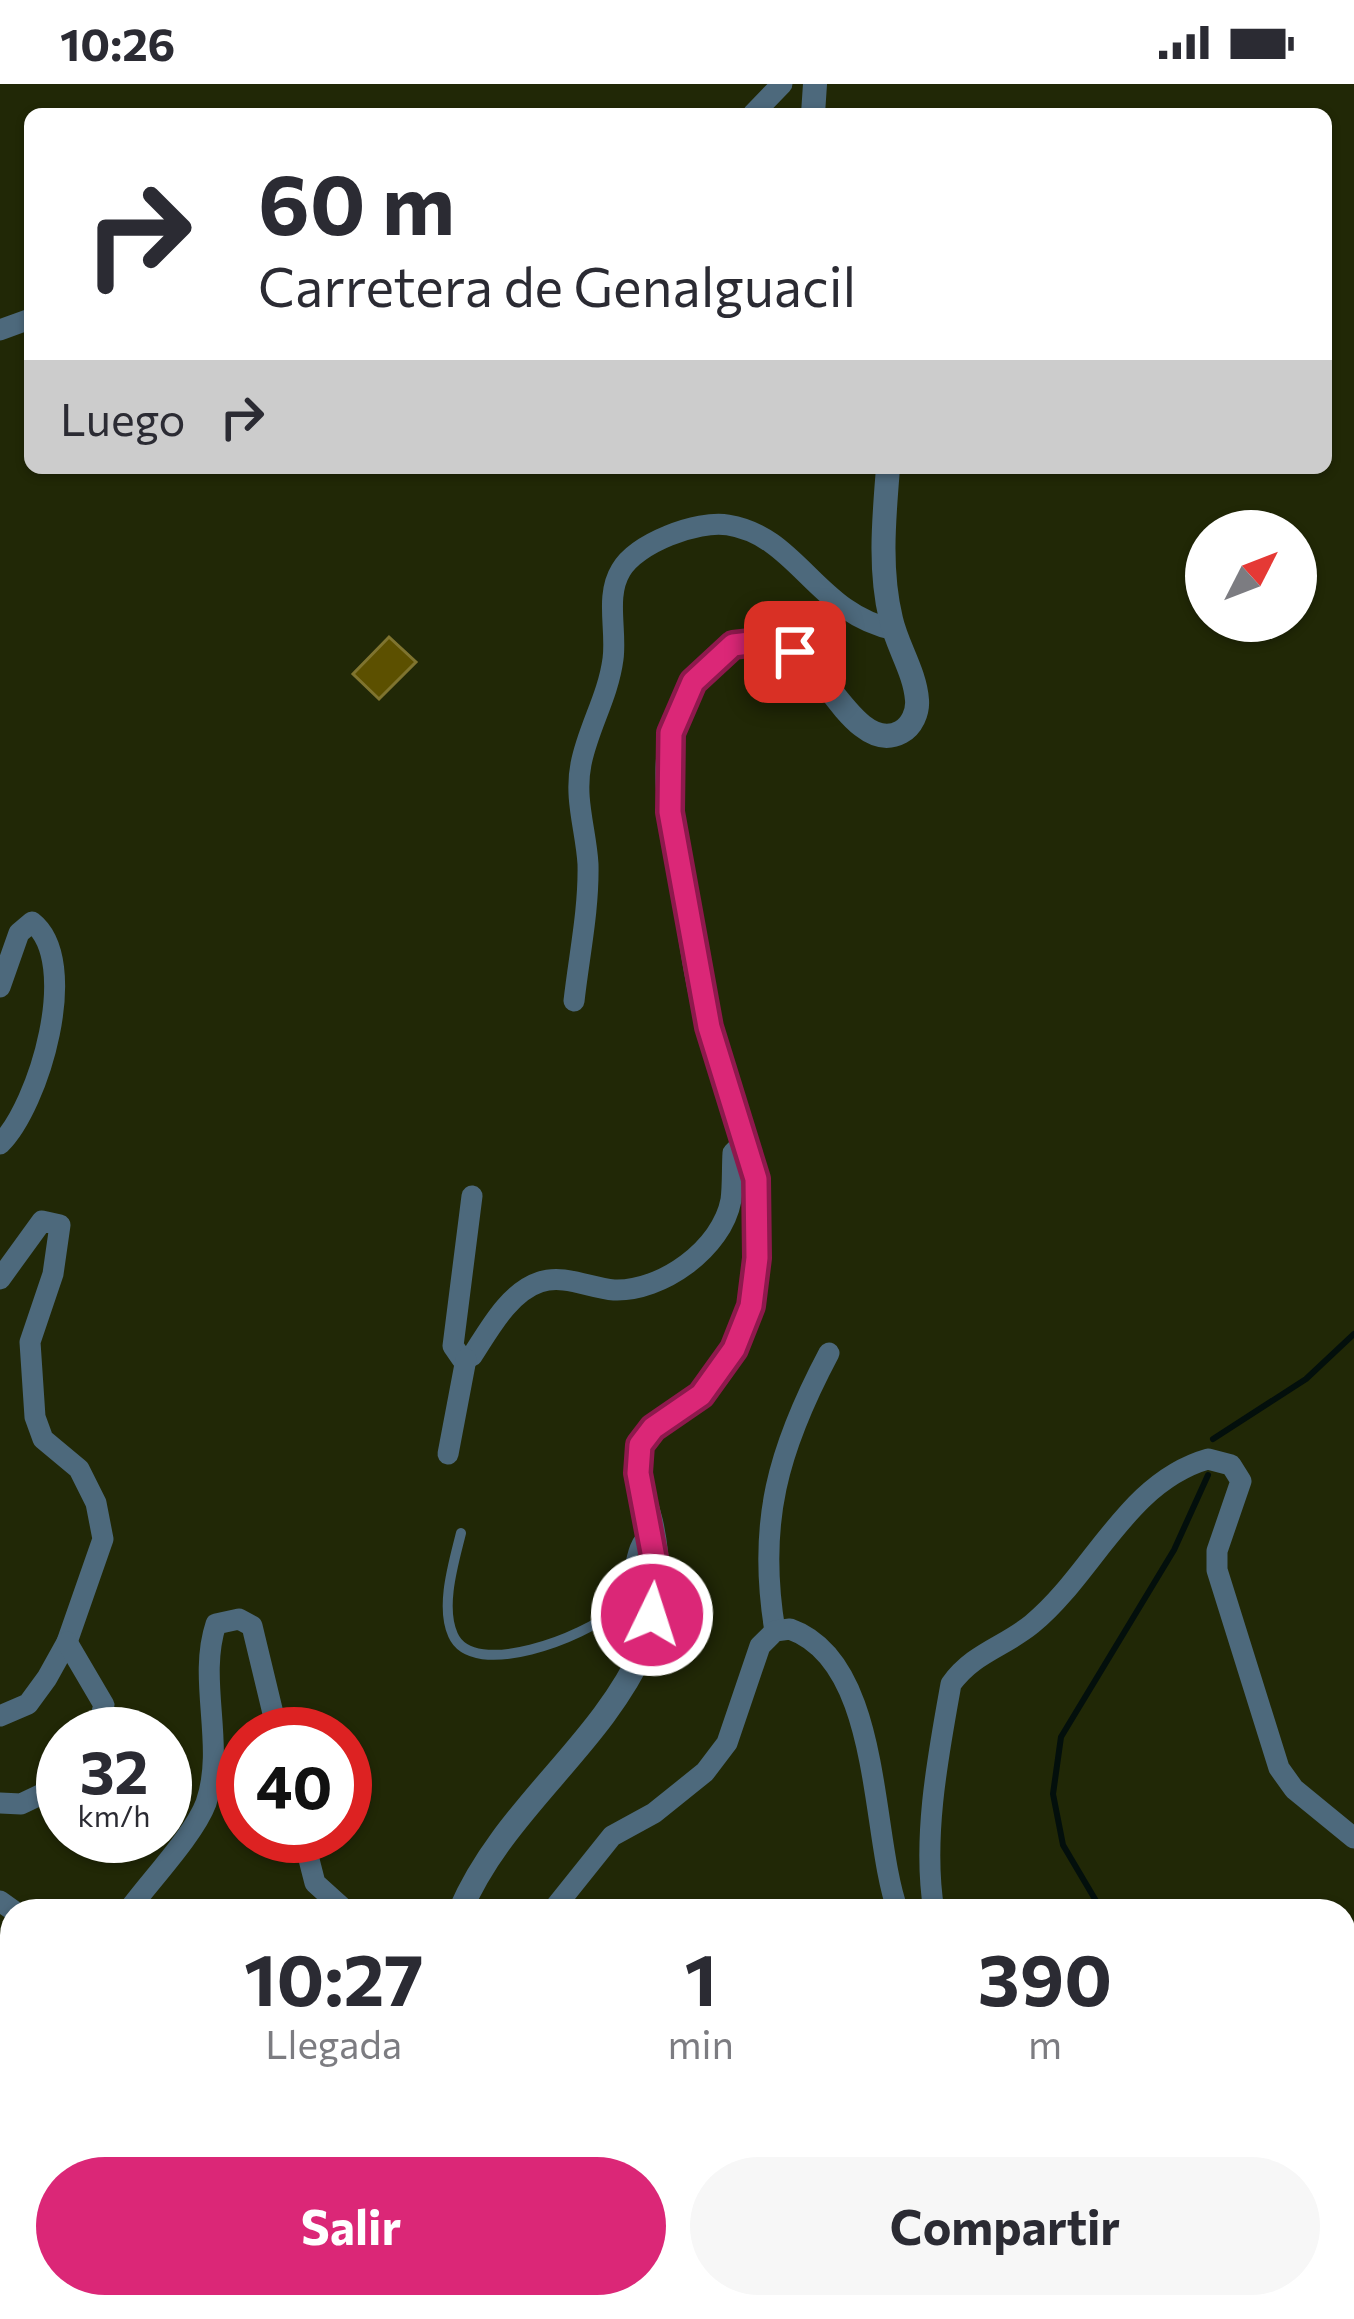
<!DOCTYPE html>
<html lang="es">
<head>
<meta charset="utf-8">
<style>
	body { margin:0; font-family:Commissioner,sans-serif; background:#f7f7f7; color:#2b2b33; height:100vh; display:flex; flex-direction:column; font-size:45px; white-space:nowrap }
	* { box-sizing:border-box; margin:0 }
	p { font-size:39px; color:#7c7c81 }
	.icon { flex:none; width:66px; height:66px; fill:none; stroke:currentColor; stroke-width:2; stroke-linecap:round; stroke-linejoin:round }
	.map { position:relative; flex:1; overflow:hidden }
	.sheet { position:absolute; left:0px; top:1815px; width:1356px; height:420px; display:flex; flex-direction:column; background:#fff; border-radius:36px 36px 0 0; box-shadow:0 3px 9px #0004 }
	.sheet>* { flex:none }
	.banner { position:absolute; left:24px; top:24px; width:1308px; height:366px; border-radius:18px; box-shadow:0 3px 9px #0004; background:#fff; color:#2b2b33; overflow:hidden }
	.needle { width:78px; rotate:48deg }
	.fabs { position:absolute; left:1185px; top:426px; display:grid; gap:24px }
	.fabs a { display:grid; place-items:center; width:132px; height:132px; border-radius:50%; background:#fff; box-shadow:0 3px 9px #0004; font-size:60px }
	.speed { position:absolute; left:36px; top:1623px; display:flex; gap:24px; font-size:60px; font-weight:700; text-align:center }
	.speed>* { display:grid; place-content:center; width:156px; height:156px; border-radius:50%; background:#fff; box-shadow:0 3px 9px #0004; line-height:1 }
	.speed small { font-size:30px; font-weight:400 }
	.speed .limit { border:18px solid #d22; background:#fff; color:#111 }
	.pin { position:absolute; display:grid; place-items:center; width:102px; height:102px; color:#fff; margin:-51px; border-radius:24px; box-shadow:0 6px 18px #0006 }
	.me { position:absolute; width:132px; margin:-66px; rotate:4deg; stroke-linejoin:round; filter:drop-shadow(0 0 9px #0008) }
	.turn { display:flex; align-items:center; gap:42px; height:252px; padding:0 36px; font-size:54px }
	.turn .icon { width:156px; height:156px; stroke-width:2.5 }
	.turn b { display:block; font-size:84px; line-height:102px }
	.then { display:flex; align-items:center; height:114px; padding:0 36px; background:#0003; gap:24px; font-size:45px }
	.eta { display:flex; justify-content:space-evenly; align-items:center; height:204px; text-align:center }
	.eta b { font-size:72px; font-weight:700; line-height:84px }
	.button { display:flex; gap:24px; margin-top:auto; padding:24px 36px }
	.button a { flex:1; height:138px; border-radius:72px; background:#db2777; color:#fff; font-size:48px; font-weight:700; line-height:138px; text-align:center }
	.button a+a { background:#f7f7f7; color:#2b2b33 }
	.status { display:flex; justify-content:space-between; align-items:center; height:84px; padding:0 60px; background:#fff; direction:ltr }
	.status svg { height:33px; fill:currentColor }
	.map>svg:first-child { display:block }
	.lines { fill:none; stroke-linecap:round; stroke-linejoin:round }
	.stream { stroke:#030f0c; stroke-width:6 }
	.building { fill:#5c5000; stroke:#7f742f; stroke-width:3 }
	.service { stroke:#4d697c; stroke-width:10 }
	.minor { stroke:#4d697c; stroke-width:21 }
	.tertiary { stroke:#4d697c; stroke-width:24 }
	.route-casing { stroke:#8e194d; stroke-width:30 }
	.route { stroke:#db2777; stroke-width:21 }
</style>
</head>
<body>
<div class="status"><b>10:26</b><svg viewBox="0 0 49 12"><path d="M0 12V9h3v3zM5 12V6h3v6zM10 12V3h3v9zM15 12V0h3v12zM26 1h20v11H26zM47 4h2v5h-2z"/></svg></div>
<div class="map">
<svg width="1354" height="2235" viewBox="0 0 1354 2235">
	<rect width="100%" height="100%" fill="#212806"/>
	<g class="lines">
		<!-- stream -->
		<g class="stream">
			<path d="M1213 1355 1306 1295 1354 1250"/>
			<path d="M1102 1827 1063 1761 1053 1710 1061 1653 1174 1466 1208 1391"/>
			<path d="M1344 2214 1354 2211"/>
			<path d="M1149 2235 1150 2223"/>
			<path d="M1254 2235 1303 2223"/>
		</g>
	</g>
	<!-- building -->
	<path class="building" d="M389 553 416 578 379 615 353 590Z"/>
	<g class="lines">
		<!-- service -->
		<g class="service">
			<path d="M461 1449C454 1478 440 1522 453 1551 473 1597 587 1552 613 1527 635 1506 623 1460 649 1446"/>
			<path d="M0 1983 12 2005"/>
			<path d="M783 2223 800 2235"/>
			<path d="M841 2223 842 2235"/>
			<path d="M758 2235 782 2223"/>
		</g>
		<!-- minor -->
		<g class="minor">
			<path d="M753 30 782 0"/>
			<path d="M0 246 30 235"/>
			<path d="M0 903 19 849 32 838C82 877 39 1022 0 1060"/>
			<path d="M574 917C579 872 589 826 588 780 586 746 574 715 581 680 588 644 608 613 613 575 617 546 605 512 621 486 637 459 697 436 728 441 798 452 816 530 895 546"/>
			<path d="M472 1112 453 1262 462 1275 472 1272C489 1246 509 1208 540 1198 564 1190 590 1204 614 1206 661 1208 722 1165 731 1116 733 1101 732 1084 733 1069L747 1055"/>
			<path d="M0 1195 42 1137 60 1141 53 1190 30 1258 35 1333 43 1355 79 1385 96 1419 103 1455 67 1558 47 1594 28 1620 0 1632"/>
			<path d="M448 1370 466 1275"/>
			<path d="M775 1547C757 1439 778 1365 829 1269"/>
			<path d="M67 1558 104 1621 96 1650"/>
			<path d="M0 1719 21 1720 63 1700"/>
			<path d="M303 1752 315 1799 346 1827"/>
			<path d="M0 1817 14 1827"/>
			<path d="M128 1827C149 1798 194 1751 206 1719 226 1661 197 1597 216 1540L239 1535 252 1542 278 1650"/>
			<path d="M552 1827 612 1752 654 1729 705 1688 727 1659 760 1562 775 1547 790 1545C883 1578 870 1751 898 1827"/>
			<path d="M934 1827C922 1755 938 1672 951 1600 973 1569 1004 1563 1032 1540 1093 1490 1127 1398 1208 1375L1231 1381 1241 1397 1217 1467V1486L1279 1684 1294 1705 1354 1754"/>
		</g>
		<!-- tertiary -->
		<g class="tertiary">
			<path d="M813 30 815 0"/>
			<path d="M460 1827C504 1724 600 1663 644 1564 660 1526 660 1482 652 1442 647 1417 630 1384 641 1359 650 1340 676 1330 692 1317 736 1285 753 1227 757 1175 763 1090 732 1024 709 945 694 891 688 833 678 777 671 735 661 687 673 645 688 592 735 533 795 568 825 585 859 671 901 648 912 642 918 628 917 616 915 588 897 562 891 535 879 486 884 434 888 384"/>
			<path d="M349 2223 351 2235"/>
		</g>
	</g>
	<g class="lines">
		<defs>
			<path id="route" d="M652 1531 659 1500 638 1389 640 1361 653 1344 701 1311 734 1265 751 1222 757 1174 756 1095 709 943 670 728 671 649 693 598 733 561 766 557 795 568"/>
		</defs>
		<!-- route casing -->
		<use href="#route" class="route-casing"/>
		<!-- route -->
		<use href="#route" class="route"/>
	</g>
</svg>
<div class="fabs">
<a><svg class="needle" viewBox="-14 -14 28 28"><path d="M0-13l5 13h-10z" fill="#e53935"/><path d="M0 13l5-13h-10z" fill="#7c7c81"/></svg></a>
</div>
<div class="speed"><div>32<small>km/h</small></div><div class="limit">40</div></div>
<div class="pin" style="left:795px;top:568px;background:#d93025"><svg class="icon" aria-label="arrive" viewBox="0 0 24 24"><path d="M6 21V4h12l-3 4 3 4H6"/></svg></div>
<svg class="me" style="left:652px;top:1531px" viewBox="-20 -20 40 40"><circle r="17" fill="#db2777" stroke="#fff" stroke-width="3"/><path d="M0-11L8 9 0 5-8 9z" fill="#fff"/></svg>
<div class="banner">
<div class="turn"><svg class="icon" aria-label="right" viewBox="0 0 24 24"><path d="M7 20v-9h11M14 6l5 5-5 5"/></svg><div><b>60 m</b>Carretera de Genalguacil</div></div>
<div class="then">Luego<svg class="icon" aria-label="right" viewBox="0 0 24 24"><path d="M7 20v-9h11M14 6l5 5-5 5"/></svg></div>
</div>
<section class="sheet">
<div class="eta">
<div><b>10:27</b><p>Llegada</p></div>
<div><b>1</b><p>min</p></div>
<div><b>390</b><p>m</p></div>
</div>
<div class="button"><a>Salir</a><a>Compartir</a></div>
</section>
</div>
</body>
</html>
